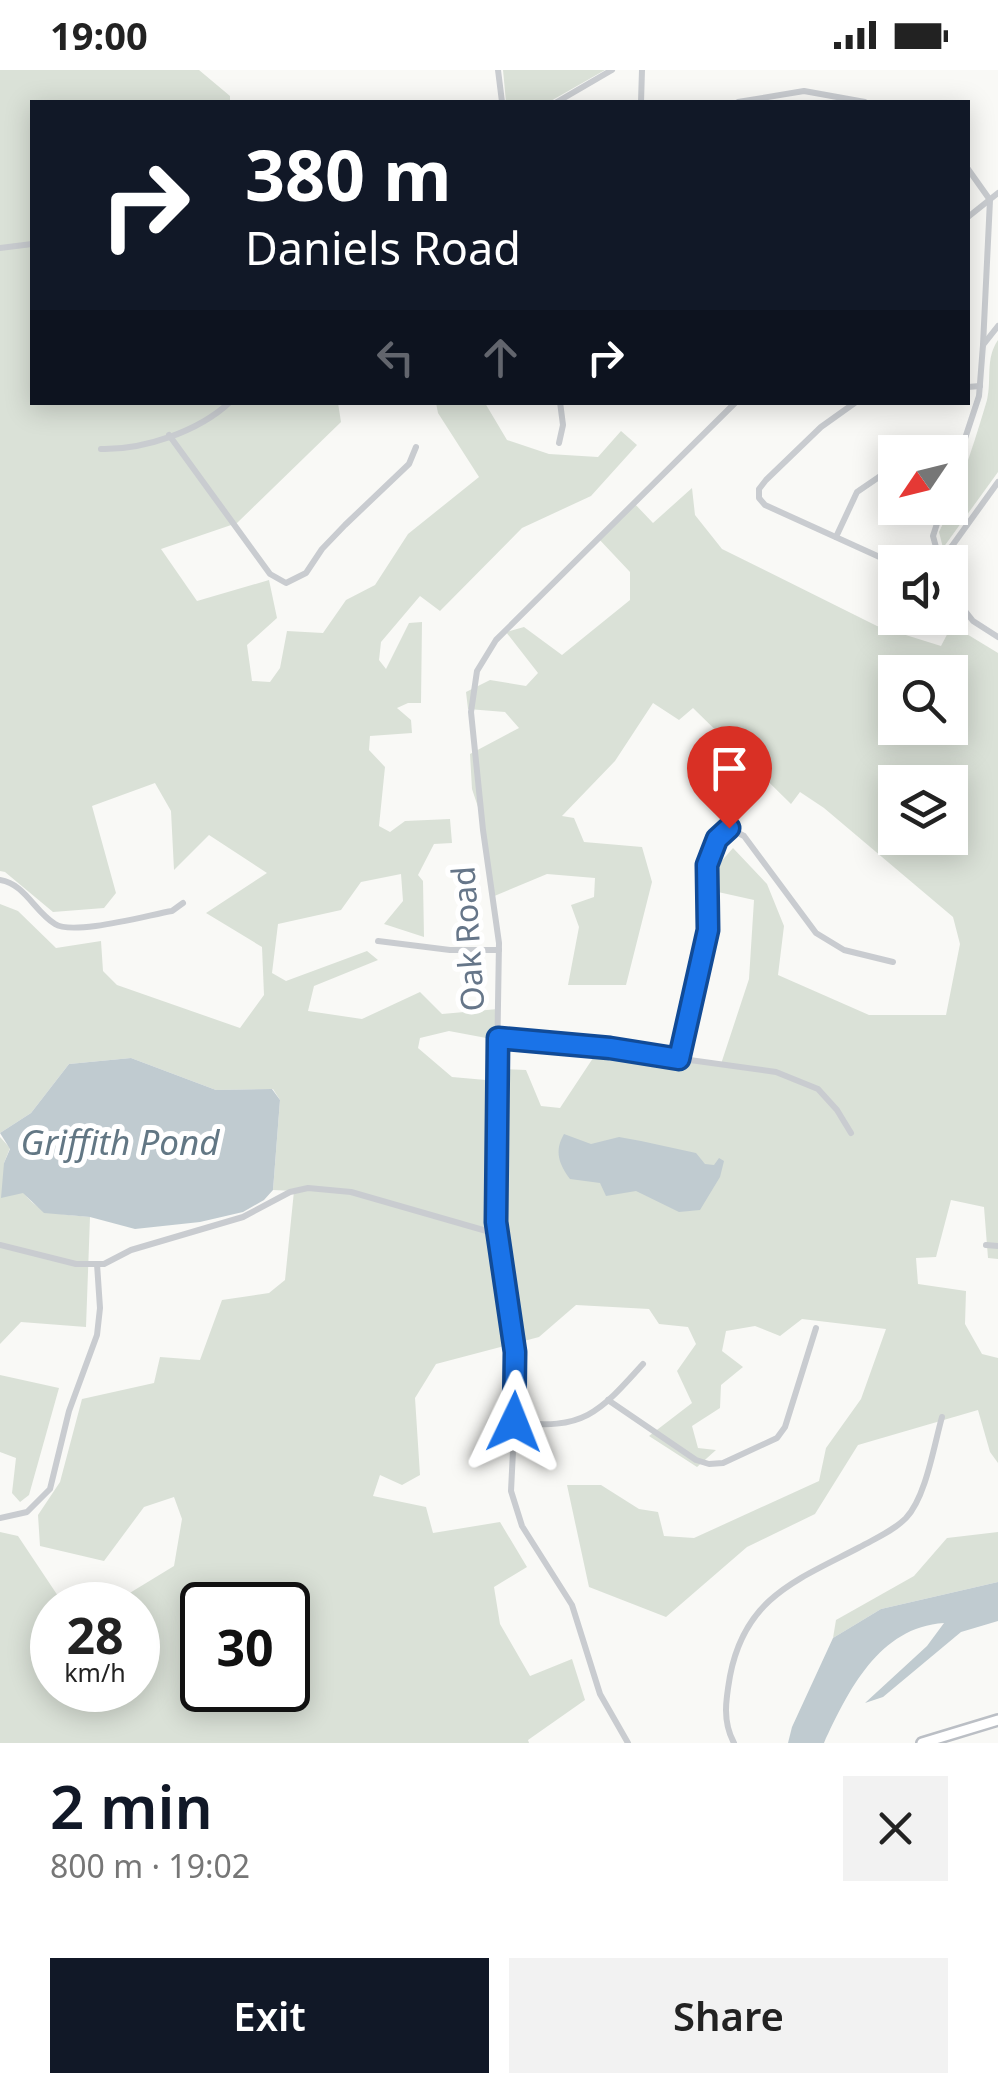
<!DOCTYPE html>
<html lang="en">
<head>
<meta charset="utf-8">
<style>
	body { margin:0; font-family:"Noto Sans",sans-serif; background:#f2f2f2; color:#222; height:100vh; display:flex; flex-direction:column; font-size:38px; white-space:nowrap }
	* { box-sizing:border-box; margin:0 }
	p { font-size:32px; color:#767676 }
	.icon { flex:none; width:55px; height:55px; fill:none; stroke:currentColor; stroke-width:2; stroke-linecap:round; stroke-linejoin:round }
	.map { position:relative; height:1673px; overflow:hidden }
	.side { display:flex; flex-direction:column; background:#fff; flex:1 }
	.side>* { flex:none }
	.top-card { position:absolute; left:30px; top:30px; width:940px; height:305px; border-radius:0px; box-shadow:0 5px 25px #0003; background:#111827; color:#fff; overflow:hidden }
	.needle { width:65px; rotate:235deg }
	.buttons { position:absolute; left:878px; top:365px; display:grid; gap:20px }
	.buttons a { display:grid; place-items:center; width:90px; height:90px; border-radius:0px; background:#fff; box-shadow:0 5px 25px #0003; font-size:50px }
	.speed { position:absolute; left:30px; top:1512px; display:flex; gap:20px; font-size:50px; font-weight:700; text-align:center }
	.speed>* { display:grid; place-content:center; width:130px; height:130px; border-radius:50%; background:#fff; box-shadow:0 5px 25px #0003; line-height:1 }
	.speed small { font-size:25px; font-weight:400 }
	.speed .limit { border:5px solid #111; border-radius:15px; background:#fff; color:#111 }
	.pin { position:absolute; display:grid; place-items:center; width:85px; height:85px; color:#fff; margin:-102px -42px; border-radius:50% 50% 50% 0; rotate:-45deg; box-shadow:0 0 10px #0007 }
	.pin .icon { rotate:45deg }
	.me { position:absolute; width:110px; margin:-55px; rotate:2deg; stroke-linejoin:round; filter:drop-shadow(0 0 8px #0008) }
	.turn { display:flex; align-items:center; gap:35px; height:210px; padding:0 50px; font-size:45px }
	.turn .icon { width:130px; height:130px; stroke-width:2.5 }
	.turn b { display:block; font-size:70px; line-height:85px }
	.lanes { display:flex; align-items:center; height:95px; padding:0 50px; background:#0003; justify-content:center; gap:50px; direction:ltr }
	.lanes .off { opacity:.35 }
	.round { display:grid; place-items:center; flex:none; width:105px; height:105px; border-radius:0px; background:#f2f2f2 }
	.overview { display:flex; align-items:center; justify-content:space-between; height:170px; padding:0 50px }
	h1 { font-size:60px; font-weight:600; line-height:75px; color:#111827 }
	.cta { display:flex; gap:20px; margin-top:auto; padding:20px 50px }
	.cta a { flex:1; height:115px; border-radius:0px; background:#111827; color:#fff; font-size:40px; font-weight:600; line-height:115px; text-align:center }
	.cta a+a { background:#f2f2f2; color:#222 }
	.status { display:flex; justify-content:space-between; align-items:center; height:70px; padding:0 50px; background:#fff; direction:ltr }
	.status svg { height:28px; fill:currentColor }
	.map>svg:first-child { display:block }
	.green { fill:#dae1d7; fill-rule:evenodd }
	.water { fill:#c0cbd0 }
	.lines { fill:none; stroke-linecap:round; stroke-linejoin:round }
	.secondary-casing { stroke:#bbbfc5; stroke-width:14 }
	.street { stroke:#c9ccd0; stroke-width:6 }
	.secondary { stroke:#fff; stroke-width:9 }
	.route-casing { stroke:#114b97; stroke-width:25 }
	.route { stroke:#1a73e8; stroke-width:18 }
	.labels { text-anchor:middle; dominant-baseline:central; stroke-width:10; stroke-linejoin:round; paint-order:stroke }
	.street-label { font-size:32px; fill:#667689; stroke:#fff }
	.water-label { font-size:35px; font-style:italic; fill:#627784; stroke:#fff }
</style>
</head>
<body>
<div class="status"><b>19:00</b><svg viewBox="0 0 49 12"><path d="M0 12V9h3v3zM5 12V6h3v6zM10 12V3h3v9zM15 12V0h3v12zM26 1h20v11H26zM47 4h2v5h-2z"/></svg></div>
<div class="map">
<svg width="998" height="1673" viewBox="0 0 998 1673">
	<rect width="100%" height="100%" fill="#f9f9f6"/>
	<!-- green -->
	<g class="green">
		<path d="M0 0H199L230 26V32H32V332L338 333 341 352 237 453 161 479 197 531 269 510 277 548 247 575 252 611 270 612 280 598 287 561 323 563 346 530 375 515 408 464 479 407 438 343 436 333H485L507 370 549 384 598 387 621 361 637 375 591 426 522 458 440 541 420 526 381 572 379 590 386 599 409 553 422 552 421 633H408L397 638 411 650 412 663 370 666 369 680 385 697 379 756 390 762 405 751 450 749 452 773 434 774 418 805 423 811 424 867 384 854 403 831 401 804 361 812 341 840 278 854 272 903 286 911 367 881 378 890 314 916 308 941 362 949 420 922 442 944 498 939 497 970 449 961 420 968 418 978 452 1007 497 1011 498 999 526 1000 541 1036 560 1038 599 979 721 994 749 909 754 830 718 822 719 794 733 778 767 814 784 856 778 905 869 945H946L960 874 953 847 824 738 800 722 791 734 693 638 679 650 653 633 615 691 562 746 574 748 584 772 642 777 652 812 626 915H568L579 857 571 835 594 827 595 808 547 804 492 827 483 752 472 719 470 684 519 658 505 642 468 639 466 622 490 610 526 616 538 603 506 562 524 557 562 585 630 530V502L597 467 633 432 653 453 692 418 695 445 722 479 877 556 941 576 952 555 998 583V1189L988 1188 984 1137 951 1130 936 1187 916 1188 918 1214 966 1221 965 1254 982 1284 998 1288V1393L990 1382 978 1340 858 1375 815 1444 747 1477 666 1547 589 1517 567 1415H601L639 1439 658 1442 664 1466 694 1468 819 1411 826 1378 861 1329 886 1259 802 1249 780 1266 755 1256 726 1261 722 1281 743 1297 721 1315 720 1338 692 1356 698 1378 716 1380 697 1397 649 1366 692 1333 677 1301 696 1274 688 1257 659 1254 649 1239 576 1235 539 1267 436 1294 415 1328 420 1405 402 1415 380 1405 373 1426 426 1437 433 1463 500 1452 527 1497 494 1517 500 1554 530 1606 572 1589 585 1630 528 1670 529 1673H0V1462L18 1466 64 1535H52V1620H138V1535H110L174 1496 182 1449 174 1427 144 1437 104 1491 40 1476 38 1445 60 1412 82 1329 154 1313 160 1287 200 1290 222 1230 269 1223 285 1210 294 1121 273 1120 280 1030 273 1019 216 1020 131 988 69 994 31 1043 0 1063V834L18 841 56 878 101 871 103 901 117 915 240 958 264 925 262 877 206 843 267 803 209 765 174 800 171 741 155 713 92 736 116 823 104 838 53 842 5 802 0 801ZM895 602H950V658H895ZM895 712H950V768H895ZM202 1535H288V1620H202Z"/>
		<path d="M503 0H605L549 32H506Z"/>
		<path d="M998 270V402L943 478 939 462C959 421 974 374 987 330 992 309 985 289 998 270Z"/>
		<path d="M0 1067 10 1078 4 1093C35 1141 33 1142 90 1147L86 1257 21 1252 0 1274Z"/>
		<path d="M0 1305 59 1318 29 1425 20 1432 12 1423 16 1388 0 1382Z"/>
		<path d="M998 1462V1512L881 1539 833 1568 836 1550 914 1506 947 1468Z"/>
	</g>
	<!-- water -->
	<g class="water">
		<path d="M131 988 216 1020 272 1019 280 1030 273 1120 264 1130 243 1142 200 1152 135 1159 90 1147 44 1143 23 1123 1 1128 4 1093 10 1079 0 1063 31 1043 69 994Z"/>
		<path d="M564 1064 591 1074 619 1067 641 1071 696 1083 705 1094 714 1095 719 1088 724 1091 720 1107 700 1140 679 1142 636 1121 606 1126 600 1113 570 1109C559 1094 554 1081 564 1064Z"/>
		<path d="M998 1512V1551L961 1562 883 1627 865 1633 927 1576 944 1553C879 1557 848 1621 824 1673H788L792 1657 833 1568 881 1539Z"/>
	</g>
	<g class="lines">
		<defs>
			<path id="secondary" d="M922 1673 998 1650"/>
		</defs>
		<!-- secondary casing -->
		<use href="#secondary" class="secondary-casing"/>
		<!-- street -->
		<g class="street">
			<path d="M498 0 502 32"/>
			<path d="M557 32 612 0"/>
			<path d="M641 32 642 0"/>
			<path d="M738 32 804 21 865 32"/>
			<path d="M968 99 990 130 983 275"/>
			<path d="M968 147 998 123"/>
			<path d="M0 178 32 174"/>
			<path d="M968 317 980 316"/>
			<path d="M856 332 821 357 766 410 759 419V428L765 435 895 494"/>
			<path d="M169 365 270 504 286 513 306 503 322 479 345 455 409 394 416 377"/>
			<path d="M559 373 563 355 560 332"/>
			<path d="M101 379C143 380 198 362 230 332"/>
			<path d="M950 414 979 326 983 275 998 256"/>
			<path d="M836 467 857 422 895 396"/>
			<path d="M940 487 952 476 998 412"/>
			<path d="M940 492 933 466 942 438"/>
			<path d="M950 522 973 551 998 567"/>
			<path d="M716 727 729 758 744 766 816 863 844 880 893 892"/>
			<path d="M0 810C25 814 34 841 55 854 73 866 148 845 172 841L183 833"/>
			<path d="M378 871 450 880H499"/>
			<path d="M498 968 610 979 776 1002 818 1019 837 1040 851 1063"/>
			<path d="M679 989 708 859 707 795 717 769 729 758"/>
			<path d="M0 1175 76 1194H104L131 1180 243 1147 290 1122 308 1118 351 1122 497 1164"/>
			<path d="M986 1175 998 1176"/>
			<path d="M608 1330 696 1390 709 1394 723 1393 777 1368 785 1357 816 1258"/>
			<path d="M514 1352C583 1361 599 1343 643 1294"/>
			<path d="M0 1448 27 1442 50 1419 69 1341 97 1265 100 1238 97 1194"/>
			<path d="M628 1673 600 1624 572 1535 522 1456 511 1421 517 1300 501 1198 495 1119 499 873 483 760 471 642 477 601 496 570 736 332"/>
			<path d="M734 1673C722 1651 726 1629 730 1606 745 1527 797 1510 860 1477 876 1468 893 1461 906 1448 926 1427 934 1375 942 1347"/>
		</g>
		<!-- secondary -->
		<use href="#secondary" class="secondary"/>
	</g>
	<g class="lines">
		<defs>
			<path id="route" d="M514 1352 515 1282 496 1152 498 968 610 978 679 989 708 860 707 795 717 769 729 758"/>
		</defs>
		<!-- route casing -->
		<use href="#route" class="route-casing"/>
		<!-- route -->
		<use href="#route" class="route"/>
	</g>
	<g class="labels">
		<!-- street labels -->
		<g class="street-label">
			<text transform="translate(467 869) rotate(-94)">Oak Road</text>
		</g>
		<!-- water labels -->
		<g class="water-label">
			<text x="120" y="1071">Griffith Pond</text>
		</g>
	</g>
</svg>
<div class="buttons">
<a><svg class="needle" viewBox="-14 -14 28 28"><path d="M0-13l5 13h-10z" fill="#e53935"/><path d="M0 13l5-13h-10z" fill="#767676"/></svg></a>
<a><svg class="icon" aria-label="sound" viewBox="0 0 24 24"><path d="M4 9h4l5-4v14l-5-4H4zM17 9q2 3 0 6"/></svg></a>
<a><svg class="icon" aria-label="search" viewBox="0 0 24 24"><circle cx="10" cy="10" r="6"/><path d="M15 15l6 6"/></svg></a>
<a><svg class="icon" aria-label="layers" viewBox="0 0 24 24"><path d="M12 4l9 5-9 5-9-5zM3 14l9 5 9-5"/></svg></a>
</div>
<div class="speed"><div>28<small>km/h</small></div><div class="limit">30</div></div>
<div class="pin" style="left:729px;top:758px;background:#d93025"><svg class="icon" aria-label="arrive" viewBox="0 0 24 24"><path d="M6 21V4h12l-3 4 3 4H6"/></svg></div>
<svg class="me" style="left:514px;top:1352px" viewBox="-20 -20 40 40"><path d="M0-17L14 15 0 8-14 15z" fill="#1a73e8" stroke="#fff" stroke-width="4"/></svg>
<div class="top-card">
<div class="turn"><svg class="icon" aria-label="right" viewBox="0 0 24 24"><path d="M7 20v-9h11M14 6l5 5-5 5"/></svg><div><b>380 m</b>Daniels Road</div></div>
<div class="lanes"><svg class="icon off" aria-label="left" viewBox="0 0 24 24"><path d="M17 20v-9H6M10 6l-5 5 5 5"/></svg><svg class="icon off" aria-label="ahead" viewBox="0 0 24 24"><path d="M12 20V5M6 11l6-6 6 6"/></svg><svg class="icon" aria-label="right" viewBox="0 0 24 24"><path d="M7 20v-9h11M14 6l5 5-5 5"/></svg></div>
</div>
</div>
<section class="side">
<div class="overview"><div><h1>2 min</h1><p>800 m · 19:02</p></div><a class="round"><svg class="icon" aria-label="close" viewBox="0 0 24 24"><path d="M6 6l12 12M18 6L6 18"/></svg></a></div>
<div class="cta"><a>Exit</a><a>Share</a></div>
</section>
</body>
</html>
